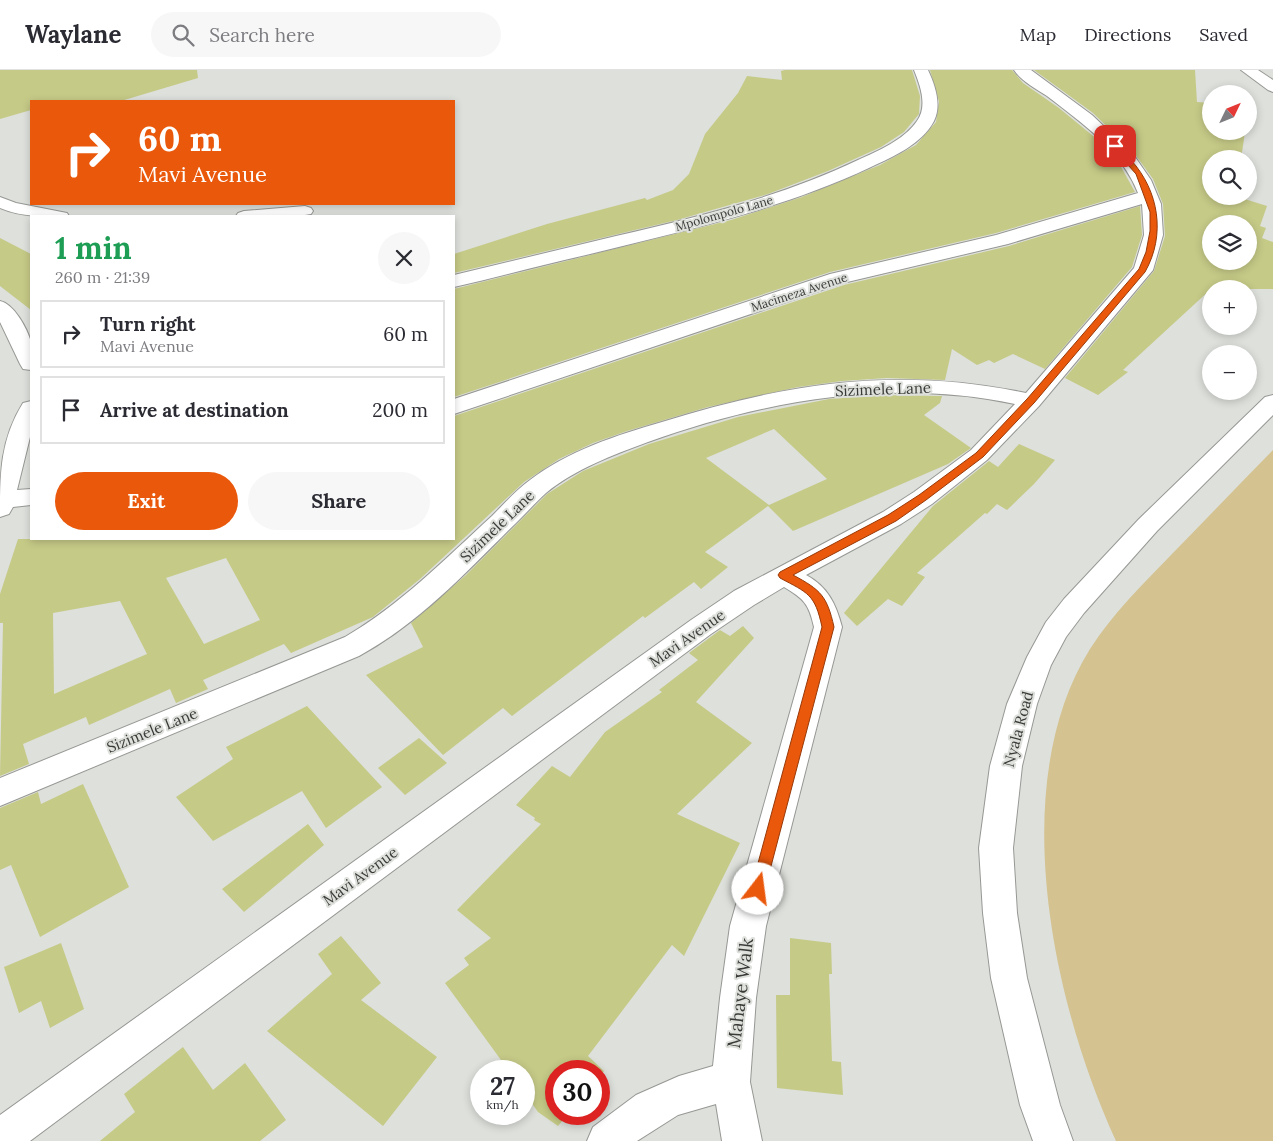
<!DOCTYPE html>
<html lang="en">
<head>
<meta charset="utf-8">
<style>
	body { margin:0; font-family:Lora,serif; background:#f7f7f7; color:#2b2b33; height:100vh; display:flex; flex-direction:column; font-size:19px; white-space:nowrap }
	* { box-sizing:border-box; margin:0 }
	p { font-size:16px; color:#7c7c81 }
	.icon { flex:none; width:28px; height:28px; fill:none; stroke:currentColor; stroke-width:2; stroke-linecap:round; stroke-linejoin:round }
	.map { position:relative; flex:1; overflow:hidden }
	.panel { position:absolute; left:30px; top:145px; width:425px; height:325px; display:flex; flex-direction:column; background:#fff; border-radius:0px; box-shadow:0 2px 8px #0003 }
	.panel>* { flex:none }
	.hud { position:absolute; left:30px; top:30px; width:425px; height:105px; border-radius:0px; box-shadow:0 2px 8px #0003; background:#ea580c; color:#fff; overflow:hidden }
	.needle { width:32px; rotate:47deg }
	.controls { position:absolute; left:1202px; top:15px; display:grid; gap:10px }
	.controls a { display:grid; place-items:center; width:55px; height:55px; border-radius:50%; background:#fff; box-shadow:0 2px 8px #0003; font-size:25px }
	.speed { position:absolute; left:470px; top:990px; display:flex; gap:10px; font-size:25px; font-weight:700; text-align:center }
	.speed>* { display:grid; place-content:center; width:65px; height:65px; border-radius:50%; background:#fff; box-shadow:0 2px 8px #0003; line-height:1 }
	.speed small { font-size:12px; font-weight:400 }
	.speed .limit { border:8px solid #d22; background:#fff; color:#111 }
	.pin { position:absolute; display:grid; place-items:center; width:42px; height:42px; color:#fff; margin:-21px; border-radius:10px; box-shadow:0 2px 8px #0006 }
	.me { position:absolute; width:55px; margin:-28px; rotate:15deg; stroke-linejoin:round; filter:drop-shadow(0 0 4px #0008) }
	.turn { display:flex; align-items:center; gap:18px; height:105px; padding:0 25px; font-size:22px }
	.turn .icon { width:65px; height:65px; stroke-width:2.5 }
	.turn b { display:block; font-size:35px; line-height:42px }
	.round { display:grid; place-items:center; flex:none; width:52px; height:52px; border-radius:26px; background:#f7f7f7 }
	.headline { display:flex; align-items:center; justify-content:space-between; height:85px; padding:0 25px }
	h1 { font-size:30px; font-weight:700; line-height:38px; color:#1e9e55 }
	.action { display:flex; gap:10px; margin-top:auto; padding:10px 25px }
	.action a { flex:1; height:58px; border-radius:30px; background:#ea580c; color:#fff; font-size:20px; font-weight:700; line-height:58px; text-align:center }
	.action a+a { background:#f7f7f7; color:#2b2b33 }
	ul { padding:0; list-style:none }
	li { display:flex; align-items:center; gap:15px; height:68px; margin:0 10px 8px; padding:0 15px; border:2px solid #e1e1e2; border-radius:0px }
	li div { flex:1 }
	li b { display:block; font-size:19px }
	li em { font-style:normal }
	header { display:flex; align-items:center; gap:30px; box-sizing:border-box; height:70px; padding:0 25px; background:#fff; border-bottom:1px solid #e1e1e2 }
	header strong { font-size:24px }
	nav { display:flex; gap:28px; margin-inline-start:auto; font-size:18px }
	.search { width:350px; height:45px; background:#f7f7f7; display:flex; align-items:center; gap:12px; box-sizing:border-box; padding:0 18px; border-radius:28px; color:#7c7c81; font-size:19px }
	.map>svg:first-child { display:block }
	.green { fill:#d4c290 }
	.building { fill:#c6ca87; fill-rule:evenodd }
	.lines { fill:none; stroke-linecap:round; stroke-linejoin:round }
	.service-casing { stroke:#969894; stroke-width:2 }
	.minor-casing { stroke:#969894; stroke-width:2 }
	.tertiary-casing { stroke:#969894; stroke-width:2 }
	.service { fill:#fff; fill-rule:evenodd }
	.minor { fill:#fff; fill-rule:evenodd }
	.tertiary { fill:#fff; fill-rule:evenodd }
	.route { fill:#ea580c; stroke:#983908 }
	.labels { text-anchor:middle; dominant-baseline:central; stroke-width:4; stroke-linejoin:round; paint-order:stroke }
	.far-street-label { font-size:12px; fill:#3a3b39; stroke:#dde0db }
	.street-label { font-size:15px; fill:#3a3b39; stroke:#dde0db }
	.near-street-label { font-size:18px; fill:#3a3b39; stroke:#dde0db }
</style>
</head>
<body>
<header>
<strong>Waylane</strong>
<div class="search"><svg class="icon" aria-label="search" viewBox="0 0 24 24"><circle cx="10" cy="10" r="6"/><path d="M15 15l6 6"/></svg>Search here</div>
<nav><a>Map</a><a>Directions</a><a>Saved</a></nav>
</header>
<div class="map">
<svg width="1273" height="1071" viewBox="0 0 1273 1071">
	<rect width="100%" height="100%" fill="#dde0db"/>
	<!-- green -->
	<path class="green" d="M1273 380V1071H1116C1053 934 1005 715 1090 579 1113 543 1143 514 1172 484 1206 449 1239 415 1273 380Z"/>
	<!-- building -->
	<g class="building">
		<path d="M0 0H197L198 8 121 31H31V40L0 49Z"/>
		<path d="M785 0H912L920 26 919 44 904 62 881 77 828 101 768 124 677 150 454 203V184L547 154 645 128 647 130 673 120 689 104 705 64 738 23 747 6 782 10 781 1Z"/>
		<path d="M930 0H1012L1023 13 1059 38 1098 70 1120 95 1135 122 996 163 830 202 454 327V219L731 150 802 127 880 95 916 75 936 52 939 32Z"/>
		<path d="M1034 0H1195L1197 32 1211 33V61L1245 62 1241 89H1211V126H1235L1267 136 1260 156 1266 158 1262 168 1273 172V219H1211L1123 300 1128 302 1098 325 1065 308 1154 201 1165 166 1163 134 1153 109 1134 83 1093 43ZM1211 154H1249V191H1211Z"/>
		<path d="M1140 136 1142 165 1132 197 1045 299 1013 284 994 293 989 290 977 295 952 279 945 310 887 308 842 311 798 317 708 337 627 361 593 373 559 389 524 412 420 509 373 547 291 583 284 574 203 610 208 619 176 633 170 619 89 655 86 647 23 674 29 694 0 706 3 553H0V524L18 469H454V346L844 215 1009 176ZM226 488 260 550 204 574 166 508ZM120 531 147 584 54 624 53 543Z"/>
		<path d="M0 168 31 184V240L0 216Z"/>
		<path d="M876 325 942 326 940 333 924 345 971 378 948 394 793 461 768 436 705 482 728 497 701 519 694 512 645 548 643 546 512 646 503 638 443 685 366 605 423 577 411 553 466 505 547 424 583 401 649 374 738 347 829 329ZM774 359 827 409 769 435 706 388Z"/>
		<path d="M1019 374 1055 390 1034 414 1007 440 997 434 987 444 985 443 917 503 925 507 902 536 888 529 857 556 844 543 933 436 989 391 998 397Z"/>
		<path d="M743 556 754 568 696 632 752 673 677 744 740 773 684 886 672 875 588 986 604 1001 599 1008V1001H556V1044H568L558 1056 538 1042 524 1022V1001H509L445 913 469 895 464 888 491 868 457 840 541 754 534 750 535 748 516 735 552 696 570 707 605 662 662 622 659 620 698 590 689 583 720 560 730 566Z"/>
		<path d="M307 636 382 717 326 758 302 721 213 771 176 727 233 689 226 677Z"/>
		<path d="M419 668 447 693 405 725 378 698Z"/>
		<path d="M83 714 129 817 40 867 11 795 0 800V738L38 722 41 734Z"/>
		<path d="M308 754 324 775 244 842 222 819Z"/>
		<path d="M341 866 381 913 361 930 437 987 383 1056 267 961 332 904 318 884Z"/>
		<path d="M790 868 831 873 832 904H829L832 991 841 992 843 1025 777 1018 776 925H790Z"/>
		<path d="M61 873 84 939 50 958 41 931 19 943 4 897Z"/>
		<path d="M183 977 213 1020 245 993 286 1050 260 1071H100L135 1042 124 1024Z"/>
	</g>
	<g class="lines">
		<defs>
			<g id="service">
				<path d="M0 127 16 133 67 143 69 146C46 147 21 147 0 138Z"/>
				<path d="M305 136 311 138 313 141 311 144 299 146H236L238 143 244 141Z"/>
			</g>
			<g id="minor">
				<path d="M914 0H928C935 15 942 35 934 51 922 74 893 87 871 97 780 140 683 161 586 185 542 195 498 207 454 217V205C508 192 562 179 616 166 699 147 780 127 858 90 878 81 904 70 917 51 928 36 920 15 914 0Z"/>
				<path d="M1014 0H1031L1092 45 1133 84 1151 110 1161 134 1163 165 1153 200 1039 336 987 390 932 434 901 454 806 505C828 517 836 534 842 557L766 856 756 928 750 1012 762 1071H722L716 1034 678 1045 637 1071H587L593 1057 636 1025 679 1006 713 996 720 928 730 856 814 557C809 534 804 529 784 517L754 535 711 564 30 1071H0V1045L691 550 734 521 883 442 914 422 971 380 1015 334C892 308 765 330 648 372 613 385 575 399 546 423 538 430 530 439 522 447 472 496 422 552 359 586L0 736V708L345 567C400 535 445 489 492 446 504 434 516 420 530 410 568 381 617 365 662 352 787 313 897 296 1026 323L1134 198 1144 165 1142 134 1008 174 843 213 454 344V329L830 204 996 165 1138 123C1122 81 1082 53 1047 26 1036 19 1021 11 1014 0Z"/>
				<path d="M0 231C14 234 27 258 31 272 33 280 31 292 31 300L23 299 20 294 0 252Z"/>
				<path d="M31 331V363L17 420 31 419V435L13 437 9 444 0 447C0 404 0 370 23 333Z"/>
			</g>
			<g id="tertiary">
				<path d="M1241 0H1258L1273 10V22L1268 20Z"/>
				<path d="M1273 325V345L1157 461 1084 543 1066 567 1051 595 1037 634 1022 696 1013 778 1017 843 1027 908 1060 1035 1073 1071H1033L1020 1035 991 908 983 843 979 778 990 696 1007 634 1027 587 1046 552 1064 529 1139 449 1265 327Z"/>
			</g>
		</defs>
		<!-- service casing -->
		<use href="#service" class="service-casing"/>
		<!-- minor casing -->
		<use href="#minor" class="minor-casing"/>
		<!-- tertiary casing -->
		<use href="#tertiary" class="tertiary-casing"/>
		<!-- service -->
		<use href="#service" class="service"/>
		<!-- minor -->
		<use href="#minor" class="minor"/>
		<!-- tertiary -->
		<use href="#tertiary" class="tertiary"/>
	</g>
	<!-- route -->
	<path class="route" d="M1115 74C1121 77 1126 84 1131 90 1159 121 1166 165 1145 202L1034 333 983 387 926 430 896 451 793 505C821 520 827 526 834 557L765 819 763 823 758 825 753 823 751 819 822 557C815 524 808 523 780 508L778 505 780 502 888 445 919 425 976 383 1027 329 1139 199 1146 182 1150 161V142L1136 104 1112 77V74Z"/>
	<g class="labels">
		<!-- far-street labels -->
		<g class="far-street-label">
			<text transform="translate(724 143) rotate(-16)">Mpolompolo Lane</text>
			<text transform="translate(799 222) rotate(-18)">Macimeza Avenue</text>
		</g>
		<!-- street labels -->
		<g class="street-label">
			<text transform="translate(883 319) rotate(-2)">Sizimele Lane</text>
			<text transform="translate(497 456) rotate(-44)">Sizimele Lane</text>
			<text transform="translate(687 568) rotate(-35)">Mavi Avenue</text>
			<text transform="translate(1018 659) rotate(-75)">Nyala Road</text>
			<text transform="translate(152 660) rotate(-22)">Sizimele Lane</text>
			<text transform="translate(360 806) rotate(-36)">Mavi Avenue</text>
		</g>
		<!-- near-street labels -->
		<g class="near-street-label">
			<text transform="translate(740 923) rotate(-83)">Mahaye Walk</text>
		</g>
	</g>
</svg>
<div class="controls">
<a><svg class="needle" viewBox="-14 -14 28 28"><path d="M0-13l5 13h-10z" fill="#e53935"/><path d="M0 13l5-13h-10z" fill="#7c7c81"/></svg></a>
<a><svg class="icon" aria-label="search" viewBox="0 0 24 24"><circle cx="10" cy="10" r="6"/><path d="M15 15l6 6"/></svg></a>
<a><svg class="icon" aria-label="layers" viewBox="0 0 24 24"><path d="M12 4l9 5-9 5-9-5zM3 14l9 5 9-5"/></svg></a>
<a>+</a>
<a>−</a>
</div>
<div class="speed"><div>27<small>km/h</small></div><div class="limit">30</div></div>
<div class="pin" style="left:1115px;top:76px;background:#d93025"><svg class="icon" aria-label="arrive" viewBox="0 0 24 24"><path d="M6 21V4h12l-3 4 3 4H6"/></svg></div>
<svg class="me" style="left:758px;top:819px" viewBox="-20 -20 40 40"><circle r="19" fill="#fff"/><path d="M0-13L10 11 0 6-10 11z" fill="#ea580c"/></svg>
<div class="hud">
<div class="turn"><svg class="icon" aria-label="right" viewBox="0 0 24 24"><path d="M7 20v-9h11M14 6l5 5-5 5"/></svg><div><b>60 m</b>Mavi Avenue</div></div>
</div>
<section class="panel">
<div class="headline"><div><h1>1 min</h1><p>260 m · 21:39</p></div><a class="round"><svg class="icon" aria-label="close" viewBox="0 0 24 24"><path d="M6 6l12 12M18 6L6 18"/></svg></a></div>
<ul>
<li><svg class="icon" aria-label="right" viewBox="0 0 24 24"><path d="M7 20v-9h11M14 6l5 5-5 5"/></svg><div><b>Turn right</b><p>Mavi Avenue</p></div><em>60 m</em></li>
<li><svg class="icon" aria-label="arrive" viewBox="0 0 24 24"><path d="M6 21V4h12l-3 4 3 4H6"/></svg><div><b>Arrive at destination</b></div><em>200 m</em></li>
</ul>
<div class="action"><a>Exit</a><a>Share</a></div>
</section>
</div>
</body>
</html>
